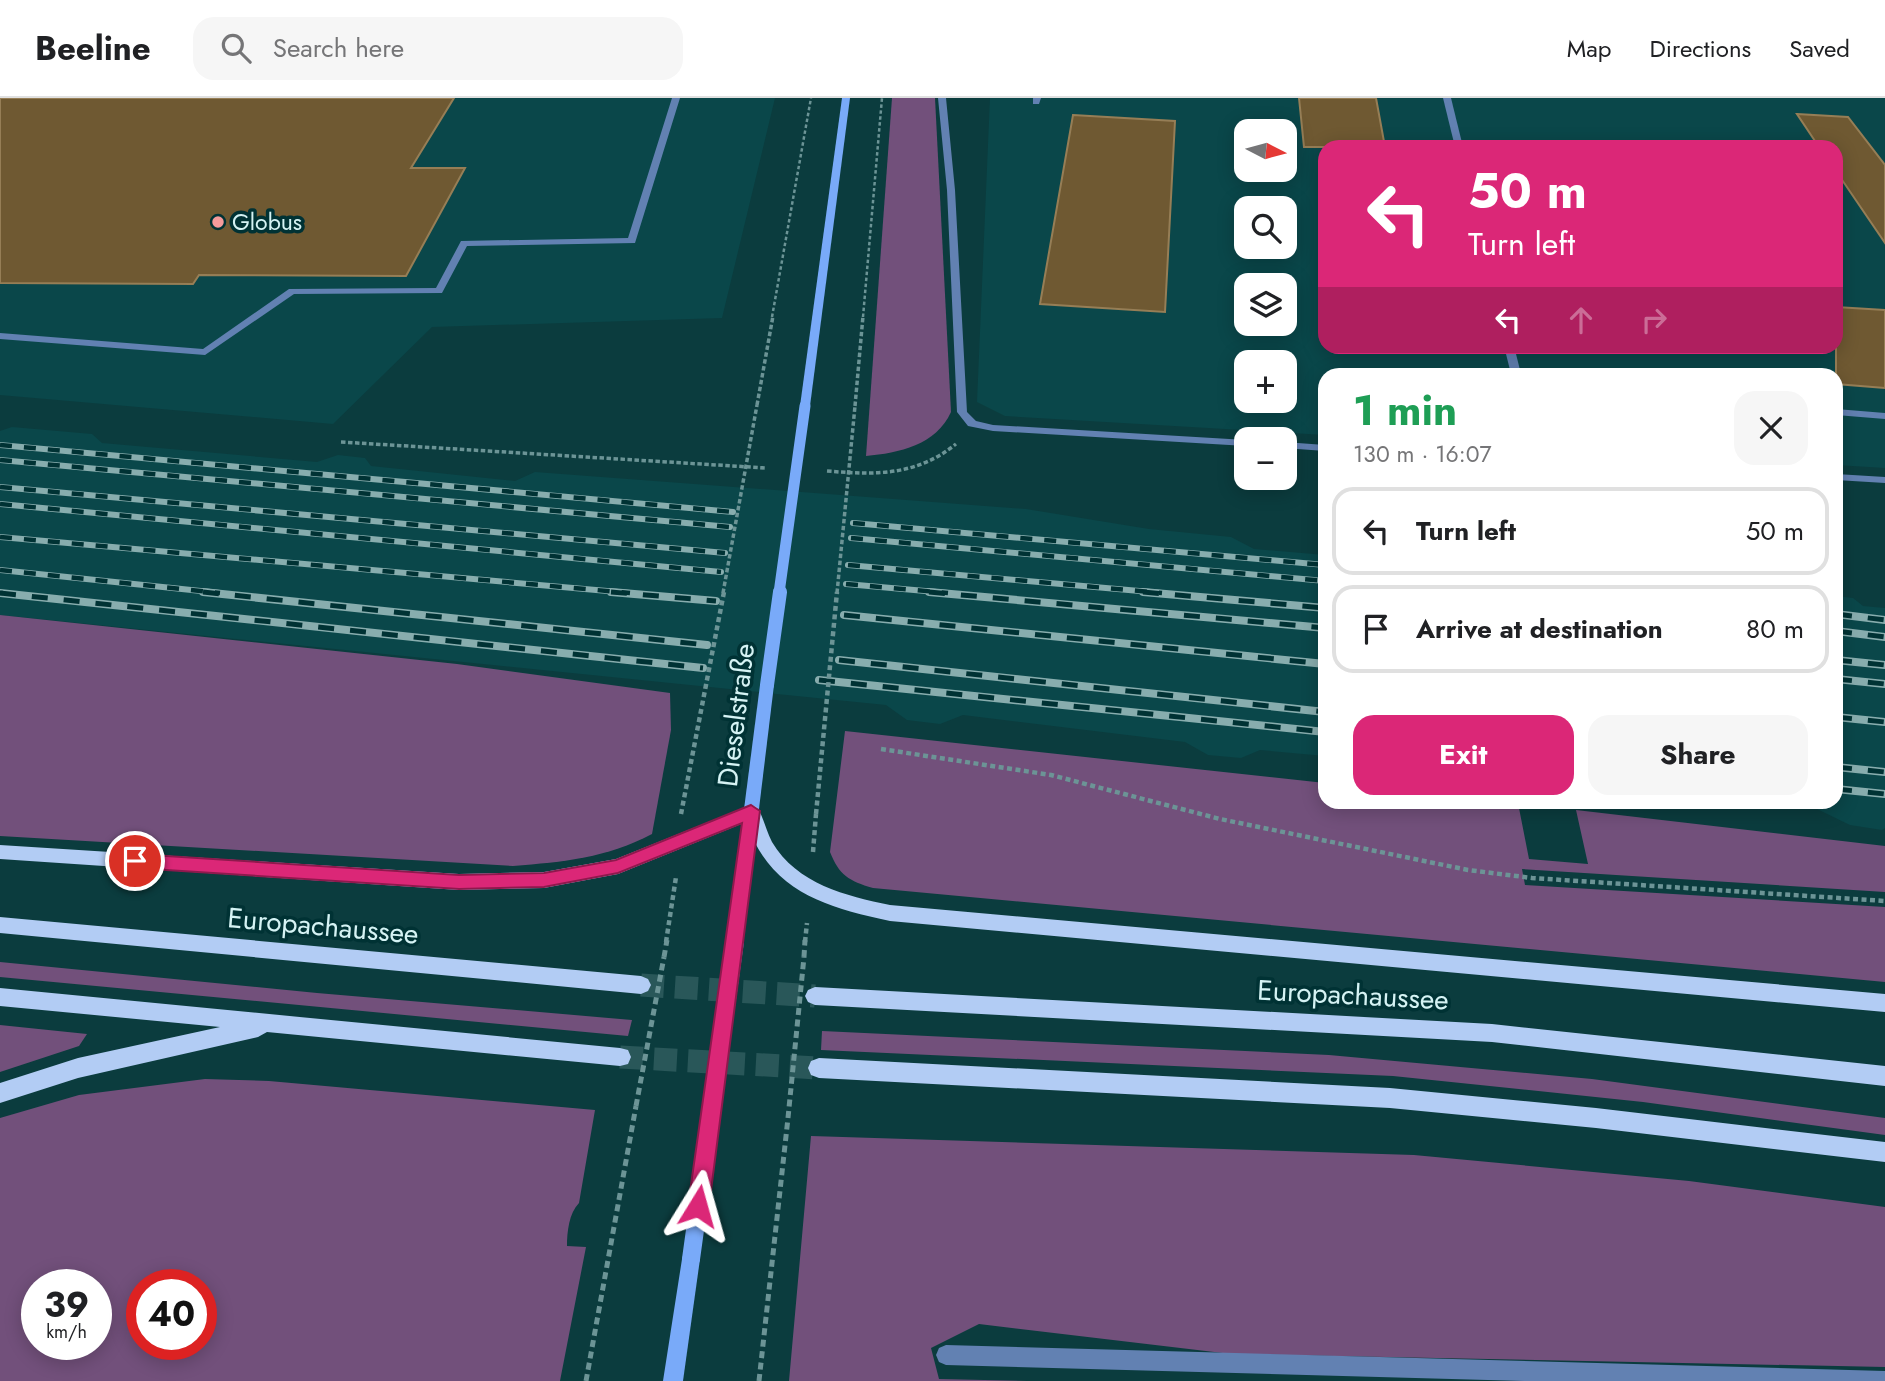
<!DOCTYPE html>
<html lang="en">
<head>
<meta charset="utf-8">
<style>
	body { margin:0; font-family:Jost,sans-serif; background:#f6f6f6; color:#202124; height:100vh; display:flex; flex-direction:column; font-size:26px; white-space:nowrap }
	* { box-sizing:border-box; margin:0 }
	p { font-size:23px; color:#757577 }
	.icon { flex:none; width:38px; height:38px; fill:none; stroke:currentColor; stroke-width:2; stroke-linecap:round; stroke-linejoin:round }
	.map { position:relative; flex:1; overflow:hidden }
	.details { position:absolute; left:1318px; top:270px; width:525px; height:441px; display:flex; flex-direction:column; background:#fff; border-radius:21px; box-shadow:0 4px 18px #0003 }
	.details>* { flex:none }
	.top-card { position:absolute; left:1318px; top:42px; width:525px; height:214px; border-radius:21px; box-shadow:0 4px 18px #0003; background:#db2777; color:#fff; overflow:hidden }
	.needle { width:46px; rotate:96deg }
	.tools { position:absolute; left:1234px; top:21px; display:grid; gap:14px }
	.tools a { display:grid; place-items:center; width:63px; height:63px; border-radius:14px; background:#fff; box-shadow:0 4px 18px #0003; font-size:35px }
	.speed { position:absolute; left:21px; top:1171px; display:flex; gap:14px; font-size:35px; font-weight:700; text-align:center }
	.speed>* { display:grid; place-content:center; width:91px; height:91px; border-radius:50%; background:#fff; box-shadow:0 4px 18px #0003; line-height:1 }
	.speed small { font-size:18px; font-weight:400 }
	.speed .limit { border:10px solid #d22; background:#fff; color:#111 }
	.pin { position:absolute; display:grid; place-items:center; width:60px; height:60px; color:#fff; margin:-30px; border:4px solid #fff; border-radius:50%; box-shadow:0 2px 7px #0007 }
	.me { position:absolute; width:77px; margin:-38px; rotate:8deg; stroke-linejoin:round; filter:drop-shadow(0 0 5px #0008) }
	.turn { display:flex; align-items:center; gap:24px; height:147px; padding:0 35px; font-size:32px }
	.turn .icon { width:91px; height:91px; stroke-width:2.5 }
	.turn b { display:block; font-size:49px; line-height:60px }
	.lanes { display:flex; align-items:center; height:66px; padding:0 35px; background:#0003; justify-content:center; gap:35px; direction:ltr }
	.lanes .off { opacity:.35 }
	.round { display:grid; place-items:center; flex:none; width:74px; height:74px; border-radius:21px; background:#f6f6f6 }
	.head { display:flex; align-items:center; justify-content:space-between; height:119px; padding:0 35px }
	h1 { font-size:42px; font-weight:700; line-height:52px; color:#1e9e55 }
	.action { display:flex; gap:14px; margin-top:auto; padding:14px 35px }
	.action a { flex:1; height:80px; border-radius:21px; background:#db2777; color:#fff; font-size:28px; font-weight:700; line-height:80px; text-align:center }
	.action a+a { background:#f6f6f6; color:#202124 }
	ul { padding:0; list-style:none }
	li { display:flex; align-items:center; gap:21px; height:88px; margin:0 14px 10px; padding:0 21px; border:4px solid #e0e0e0; border-radius:21px }
	li div { flex:1 }
	li b { display:block; font-size:26px }
	li em { font-style:normal }
	header { display:flex; align-items:center; gap:42px; box-sizing:border-box; height:98px; padding:0 35px; background:#fff; border-bottom:2px solid #e0e0e0 }
	header strong { font-size:33px }
	nav { display:flex; gap:38px; margin-inline-start:auto; font-size:24px }
	.search { width:490px; height:63px; background:#f6f6f6; display:flex; align-items:center; gap:18px; box-sizing:border-box; padding:0 24px; border-radius:21px; color:#757577; font-size:26px }
	.map>svg:first-child { display:block }
	.built { fill:#0a474a; fill-rule:evenodd }
	.green { fill:#72507b; fill-rule:evenodd }
	.building { fill:#6f5932; stroke:#967e56; stroke-width:2 }
	.lines { fill:none; stroke-linecap:round; stroke-linejoin:round }
	.primary-tunnel { stroke:#295759; stroke-width:23; stroke-dasharray:23 11; stroke-linecap:butt }
	.path-far3 { stroke:#6c9496; stroke-width:2.5; stroke-dasharray:3.5 2.5; stroke-linecap:butt }
	.path-far2 { stroke:#6c9496; stroke-width:3.5; stroke-dasharray:4.5 2.5; stroke-linecap:butt }
	.path-far1 { stroke:#6c9496; stroke-width:4.5; stroke-dasharray:5 3.5; stroke-linecap:butt }
	.path { stroke:#6c9496; stroke-width:5; stroke-dasharray:7 4.5; stroke-linecap:butt }
	.lane { fill:#6281b2; fill-rule:evenodd }
	.secondary { fill:#79aaf9; fill-rule:evenodd }
	.primary { fill:#b2ccf4; fill-rule:evenodd }
	.rail-far1-casing { stroke:#88adae; stroke-width:6 }
	.rail-casing { stroke:#88adae; stroke-width:8 }
	.rail-far1 { stroke:#003234; stroke-width:4.5; stroke-dasharray:12; stroke-linecap:butt }
	.rail { stroke:#003234; stroke-width:5; stroke-dasharray:16; stroke-linecap:butt }
	.path-bridge-far2 { stroke:#6c9496; stroke-width:3.5; stroke-dasharray:4.5 2.5; stroke-linecap:butt }
	.path-bridge-far1 { stroke:#6c9496; stroke-width:4.5; stroke-dasharray:5 3.5; stroke-linecap:butt }
	.path-bridge { stroke:#6c9496; stroke-width:5; stroke-dasharray:7 4.5; stroke-linecap:butt }
	.secondary-bridge-far2 { stroke:#79aaf9; stroke-width:11 }
	.secondary-bridge-far1 { stroke:#79aaf9; stroke-width:14 }
	.secondary-bridge { stroke:#79aaf9; stroke-width:18 }
	.route { fill:#db2777; stroke:#8e194d; stroke-width:2 }
	.poi-dot { fill:#f59b9b; stroke:#003234; stroke-width:2.5 }
	.labels { text-anchor:middle; dominant-baseline:central; stroke-width:7; stroke-linejoin:round; paint-order:stroke }
	.far-poi-label { font-size:23px; fill:#d5f3f4; stroke:#003234; text-anchor:start }
	.street-label { font-size:28px; fill:#d5f3f4; stroke:#003234 }
</style>
</head>
<body>
<header>
<strong>Beeline</strong>
<div class="search"><svg class="icon" aria-label="search" viewBox="0 0 24 24"><circle cx="10" cy="10" r="6"/><path d="M15 15l6 6"/></svg>Search here</div>
<nav><a>Map</a><a>Directions</a><a>Saved</a></nav>
</header>
<div class="map">
<svg width="1885" height="1283" viewBox="0 0 1885 1283">
	<rect width="100%" height="100%" fill="#0b3c3e"/>
	<!-- built -->
	<g class="built">
		<path d="M0 0H775L722 220 432 229 333 326 0 297Z"/>
		<path d="M990 0H1885V370L1836 367V276H1325V337L1005 318 977 304ZM1246 33H1284V72H1246ZM1325 49H1836V248H1325ZM1246 110H1284V149H1246ZM1246 187H1284V226H1246ZM1246 264H1284V303H1246Z"/>
		<path d="M12 329 92 336 102 345 317 364 338 357 365 360 371 368 515 383 535 374 1026 411 1149 431 1231 439 1254 451 1325 457V658L1260 652 1241 660 1208 657 1185 644 963 617 940 626 907 622 886 607 0 517V333Z"/>
		<path d="M1836 498 1853 500 1863 508 1885 510V730L1882 732 1850 727 1817 711 1750 704H1836Z"/>
	</g>
	<!-- green -->
	<g class="green">
		<path d="M892 0H935L951 314C936 347 899 355 866 358Z"/>
		<path d="M0 517 457 566 670 595 671 632 652 736C607 760 563 764 513 768L0 738Z"/>
		<path d="M845 633 1325 685V704L1518 705 1529 761 1588 766 1576 712 1885 748V794L1522 771 1525 787 1885 809V884L873 790C849 783 839 777 830 754Z"/>
		<path d="M0 864 317 895 632 922 628 938 0 879Z"/>
		<path d="M0 927 87 936 79 948 0 974Z"/>
		<path d="M822 933 1329 957 1592 981 1885 1020V1037L1643 1004 1393 978 821 952Z"/>
		<path d="M205 981 269 983 595 1012 579 1105C569 1115 567 1134 567 1148L586 1149 560 1283H0V1020L79 997ZM37 1186H96V1246H37ZM142 1186H201V1246H142Z"/>
		<path d="M811 1038 1414 1057 1689 1083 1885 1109V1269L1231 1256 979 1226 931 1250 939 1281 1027 1283H789Z"/>
	</g>
	<!-- building -->
	<g class="building">
		<path d="M0 0H454L411 70H465L406 178 199 177 193 186 0 185Z"/>
		<path d="M1299 0H1376L1385 49H1304Z"/>
		<path d="M1797 16 1848 19 1885 67V145L1836 73V49H1819Z"/>
		<path d="M1073 17 1175 23 1165 214 1040 206Z"/>
		<path d="M1836 209 1885 212V290L1836 286Z"/>
	</g>
	<g class="lines">
		<!-- primary-tunnel -->
		<g class="primary-tunnel">
			<path d="M641 887 815 898"/>
			<path d="M620 959 819 970"/>
		</g>
		<!-- path-far3 -->
		<g class="path-far3">
			<path d="M772 219 811 0"/>
			<path d="M863 219 882 0"/>
		</g>
		<!-- path-far2 -->
		<g class="path-far2">
			<path d="M757 307 773 218"/>
			<path d="M855 308 863 218"/>
			<path d="M341 344 766 370"/>
			<path d="M827 373C876 377 916 378 956 346"/>
		</g>
		<!-- path-far1 -->
		<g class="path-far1">
			<path d="M881 651 1051 677 1220 721 1468 772 1532 780 1885 803"/>
			<path d="M813 754 816 716"/>
			<path d="M666 844 676 779"/>
			<path d="M805 844 807 825"/>
		</g>
		<!-- path -->
		<g class="path">
			<path d="M664 859 667 842"/>
			<path d="M804 859 805 842"/>
			<path d="M586 1283 636 1008"/>
			<path d="M759 1283 788 1020"/>
		</g>
		<!-- lane -->
		<g class="lane">
			<path d="M672 0H680L635 145 467 148 442 195 294 196 205 257 0 241V235L203 251 289 191 436 190 461 143 628 140Z"/>
			<path d="M938 0H946L955 92 967 314 976 323 993 327 1246 342V348L993 333 968 328 957 314 947 92Z"/>
			<path d="M1033 0H1041L1039 6H1033Z"/>
			<path d="M1443 0H1451L1463 49H1455Z"/>
			<path d="M1504 248H1514L1521 276H1511Z"/>
			<path d="M1836 311 1885 315V321L1836 317Z"/>
			<path d="M1284 344 1325 347V353L1284 350Z"/>
			<path d="M1836 376 1885 379V385L1836 382Z"/>
			<path d="M946 1247 1885 1273V1283H1524L946 1267 939 1264 936 1257 939 1250Z"/>
		</g>
		<!-- secondary -->
		<g class="secondary">
			<path d="M842 0H850L810 308 805 311 800 308Z"/>
			<path d="M767 582 774 587 743 843 741 848 735 850 729 848 727 843 760 587Z"/>
			<path d="M691 1152 698 1154 700 1161 683 1283H663L682 1161 684 1154Z"/>
		</g>
		<!-- primary -->
		<g class="primary">
			<path d="M751 707 757 709C764 720 766 733 772 744 797 786 846 798 890 807L1885 896V914L890 823C824 809 770 793 746 724L618 776 544 790 459 792 0 761V747L459 776 544 774 616 761Z"/>
			<path d="M0 819 641 878 648 881 651 887 648 893 641 896 0 835Z"/>
			<path d="M815 889 1492 926 1885 968V988L1492 944 815 907 808 904 805 898 808 892Z"/>
			<path d="M0 890 620 950 628 952 631 959 628 966 620 968 267 934 258 939 78 980 0 1005V985L78 960 220 929 0 908Z"/>
			<path d="M819 960 1390 990 1596 1010 1885 1044V1064L1596 1030 1390 1010 819 980 811 977 808 970 811 963Z"/>
		</g>
		<defs>
			<g id="rail-far1">
				<path d="M0 347 733 414"/>
				<path d="M0 362 730 429"/>
				<path d="M0 389 725 455"/>
				<path d="M0 406 721 474"/>
				<path d="M853 425 1325 467"/>
				<path d="M0 439 630 495"/>
				<path d="M851 440 1325 483"/>
				<path d="M848 467 1162 495"/>
				<path d="M0 472 220 495"/>
				<path d="M846 486 948 495"/>
				<path d="M0 495H3"/>
			</g>
			<g id="rail">
				<path d="M203 494 707 547"/>
				<path d="M611 494 716 503"/>
				<path d="M929 494 1325 530"/>
				<path d="M1143 494 1325 510"/>
				<path d="M0 495 703 570"/>
				<path d="M1836 516 1885 522"/>
				<path d="M844 517 1325 566"/>
				<path d="M1836 533 1885 539"/>
				<path d="M839 562 1325 614"/>
				<path d="M1836 562 1885 567"/>
				<path d="M1836 581 1885 586"/>
				<path d="M819 582 1325 634"/>
				<path d="M1836 619 1885 624"/>
				<path d="M1836 669 1885 674"/>
				<path d="M1836 691 1885 696"/>
			</g>
		</defs>
		<!-- rail-far1 casing -->
		<use href="#rail-far1" class="rail-far1-casing"/>
		<!-- rail casing -->
		<use href="#rail" class="rail-casing"/>
		<!-- rail-far1 -->
		<use href="#rail-far1" class="rail-far1"/>
		<!-- rail -->
		<use href="#rail" class="rail"/>
		<!-- path-bridge-far2 -->
		<g class="path-bridge-far2">
			<path d="M723 495 757 307"/>
			<path d="M837 495 855 308"/>
		</g>
		<!-- path-bridge-far1 -->
		<g class="path-bridge-far1">
			<path d="M681 716 724 494"/>
			<path d="M816 716 837 494"/>
		</g>
		<!-- path-bridge -->
		<g class="path-bridge">
			<path d="M636 1008 664 859"/>
			<path d="M788 1020 804 859"/>
		</g>
		<!-- secondary-bridge-far2 -->
		<path class="secondary-bridge-far2" d="M779 495 805 308"/>
		<!-- secondary-bridge-far1 -->
		<path class="secondary-bridge-far1" d="M767 587 780 494"/>
		<!-- secondary-bridge -->
		<path class="secondary-bridge" d="M691 1161 735 843"/>
	</g>
	<!-- route -->
	<path class="route" d="M751 707 760 713 709 1108 706 1115 698 1118 691 1115 688 1108 742 725 618 775 544 789 459 791 135 770 126 763 135 756 459 777 544 775 616 762Z"/>
	<!-- markers -->
	<circle class="poi-dot" cx="218" cy="124" r="7"/>
	<g class="labels">
		<!-- far-poi labels -->
		<g class="far-poi-label">
			<text x="232" y="124">Globus</text>
		</g>
		<!-- street labels -->
		<g class="street-label">
			<text transform="translate(736 617) rotate(-83)">Dieselstraße</text>
			<text transform="translate(323 828) rotate(5)">Europachaussee</text>
			<text transform="translate(1353 897) rotate(3)">Europachaussee</text>
		</g>
	</g>
</svg>
<div class="tools">
<a><svg class="needle" viewBox="-14 -14 28 28"><path d="M0-13l5 13h-10z" fill="#e53935"/><path d="M0 13l5-13h-10z" fill="#757577"/></svg></a>
<a><svg class="icon" aria-label="search" viewBox="0 0 24 24"><circle cx="10" cy="10" r="6"/><path d="M15 15l6 6"/></svg></a>
<a><svg class="icon" aria-label="layers" viewBox="0 0 24 24"><path d="M12 4l9 5-9 5-9-5zM3 14l9 5 9-5"/></svg></a>
<a>+</a>
<a>−</a>
</div>
<div class="speed"><div>39<small>km/h</small></div><div class="limit">40</div></div>
<div class="pin" style="left:135px;top:763px;background:#d93025"><svg class="icon" aria-label="arrive" viewBox="0 0 24 24"><path d="M6 21V4h12l-3 4 3 4H6"/></svg></div>
<svg class="me" style="left:698px;top:1108px" viewBox="-20 -20 40 40"><path d="M0-17L14 15 0 8-14 15z" fill="#db2777" stroke="#fff" stroke-width="4"/></svg>
<div class="top-card">
<div class="turn"><svg class="icon" aria-label="left" viewBox="0 0 24 24"><path d="M17 20v-9H6M10 6l-5 5 5 5"/></svg><div><b>50 m</b>Turn left</div></div>
<div class="lanes"><svg class="icon" aria-label="left" viewBox="0 0 24 24"><path d="M17 20v-9H6M10 6l-5 5 5 5"/></svg><svg class="icon off" aria-label="ahead" viewBox="0 0 24 24"><path d="M12 20V5M6 11l6-6 6 6"/></svg><svg class="icon off" aria-label="right" viewBox="0 0 24 24"><path d="M7 20v-9h11M14 6l5 5-5 5"/></svg></div>
</div>
<section class="details">
<div class="head"><div><h1>1 min</h1><p>130 m · 16:07</p></div><a class="round"><svg class="icon" aria-label="close" viewBox="0 0 24 24"><path d="M6 6l12 12M18 6L6 18"/></svg></a></div>
<ul>
<li><svg class="icon" aria-label="left" viewBox="0 0 24 24"><path d="M17 20v-9H6M10 6l-5 5 5 5"/></svg><div><b>Turn left</b></div><em>50 m</em></li>
<li><svg class="icon" aria-label="arrive" viewBox="0 0 24 24"><path d="M6 21V4h12l-3 4 3 4H6"/></svg><div><b>Arrive at destination</b></div><em>80 m</em></li>
</ul>
<div class="action"><a>Exit</a><a>Share</a></div>
</section>
</div>
</body>
</html>
